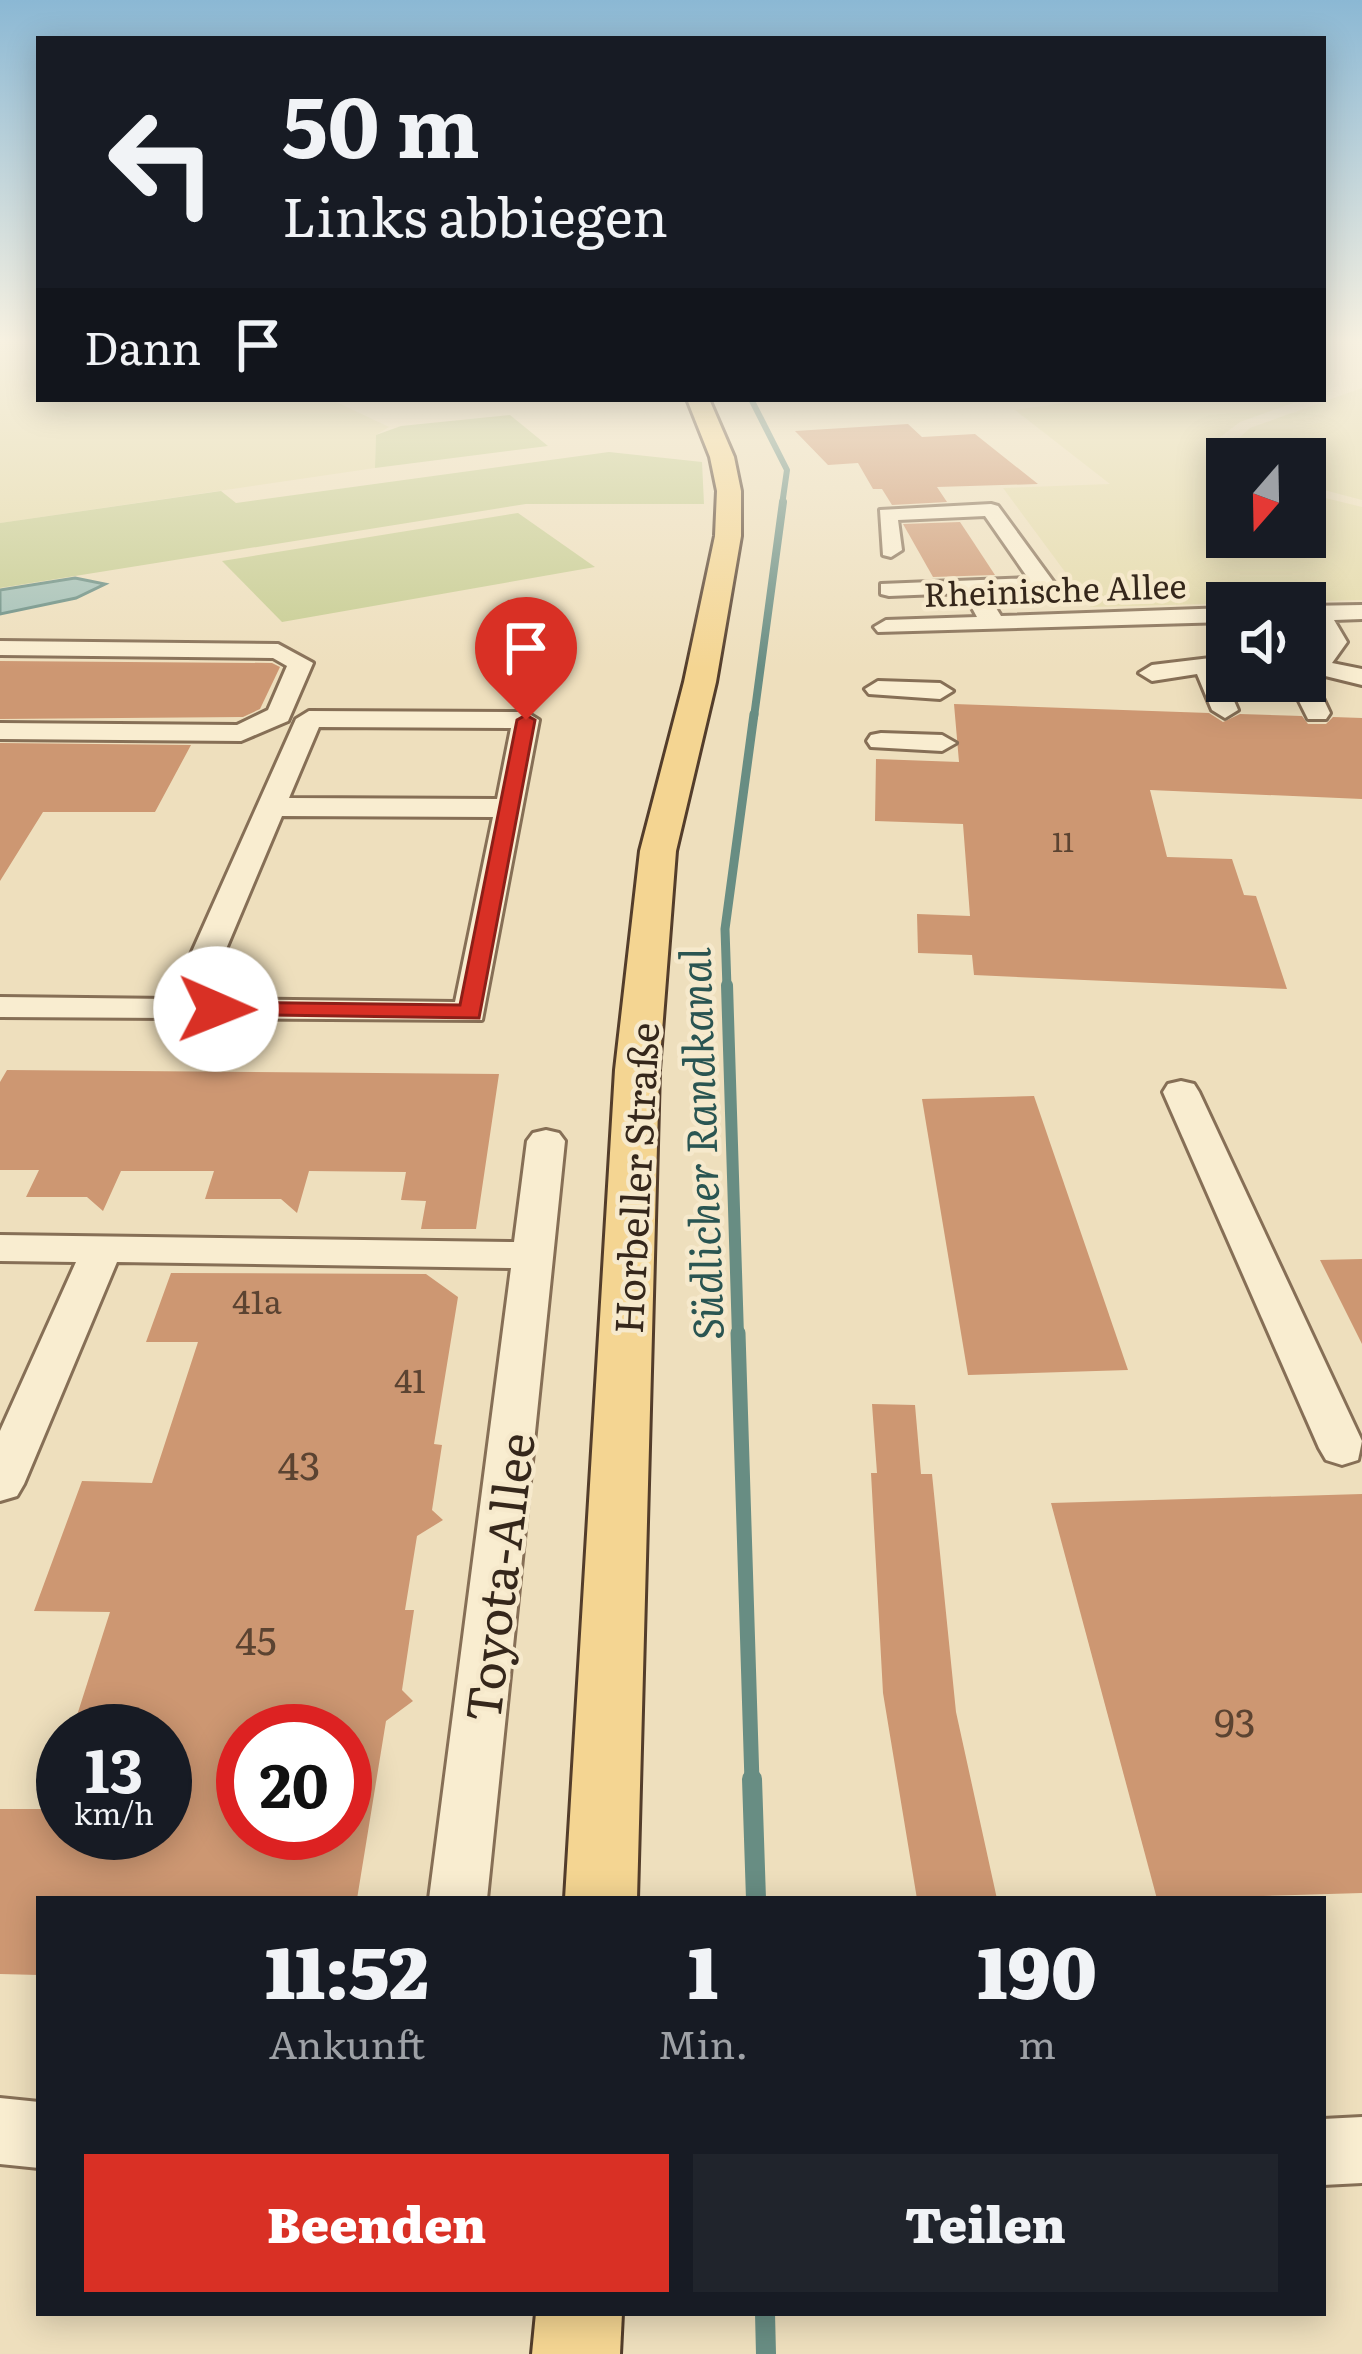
<!DOCTYPE html>
<html lang="de">
<head>
<meta charset="utf-8">
<style>
	body { margin:0; font-family:Literata,serif; background:#20242c; color:#f1f3f6; height:100vh; display:flex; flex-direction:column; font-size:45px; white-space:nowrap }
	* { box-sizing:border-box; margin:0 }
	p { font-size:39px; color:#9ea1a6 }
	.icon { flex:none; width:66px; height:66px; fill:none; stroke:currentColor; stroke-width:2; stroke-linecap:round; stroke-linejoin:round }
	.map { position:relative; flex:1; overflow:hidden }
	.details { position:absolute; left:36px; top:1896px; width:1290px; height:420px; display:flex; flex-direction:column; background:#171b24; border-radius:0px; box-shadow:0 6px 30px #0003 }
	.details>* { flex:none }
	.guide { position:absolute; left:36px; top:36px; width:1290px; height:366px; border-radius:0px; box-shadow:0 6px 30px #0003; background:#171b24; color:#f1f3f6; overflow:hidden }
	.needle { width:78px; rotate:200deg }
	.tools { position:absolute; left:1206px; top:438px; display:grid; gap:24px }
	.tools a { display:grid; place-items:center; width:120px; height:120px; border-radius:0px; background:#171b24; box-shadow:0 6px 30px #0003; font-size:60px }
	.speed { position:absolute; left:36px; top:1704px; display:flex; gap:24px; font-size:60px; font-weight:700; text-align:center }
	.speed>* { display:grid; place-content:center; width:156px; height:156px; border-radius:50%; background:#171b24; box-shadow:0 6px 30px #0003; line-height:1 }
	.speed small { font-size:30px; font-weight:400 }
	.speed .limit { border:18px solid #d22; background:#fff; color:#111 }
	.pin { position:absolute; display:grid; place-items:center; width:102px; height:102px; color:#fff; margin:-123px -51px; border-radius:50% 50% 50% 0; rotate:-45deg; box-shadow:0 0 12px #0007 }
	.pin .icon { rotate:45deg }
	.me { position:absolute; width:132px; margin:-66px; rotate:91deg; stroke-linejoin:round; filter:drop-shadow(0 0 9px #0008) }
	.turn { display:flex; align-items:center; gap:42px; height:252px; padding:0 48px; font-size:54px }
	.turn .icon { width:156px; height:156px; stroke-width:2.5 }
	.turn b { display:block; font-size:84px; line-height:102px }
	.then { display:flex; align-items:center; height:114px; padding:0 48px; background:#0003; gap:24px; font-size:45px }
	.eta { display:flex; justify-content:space-evenly; align-items:center; height:204px; text-align:center }
	.eta b { font-size:72px; font-weight:800; line-height:84px }
	.action { display:flex; gap:24px; margin-top:auto; padding:24px 48px }
	.action a { flex:1; height:138px; border-radius:0px; background:#d93025; color:#fff; font-size:48px; font-weight:800; line-height:138px; text-align:center }
	.action a+a { background:#20242c; color:#f1f3f6 }
	.map>svg:first-child { display:block }
	.farmland { fill:#e4daaa }
	.green { fill:#c6cc91 }
	.water { fill:#a1bfb6; stroke:#688d83; stroke-width:3 }
	.lines { fill:none; stroke-linecap:round; stroke-linejoin:round }
	.stream-far5 { stroke:#688d83; stroke-width:6 }
	.stream-far4 { stroke:#688d83; stroke-width:8 }
	.stream-far3 { stroke:#688d83; stroke-width:9 }
	.stream-far2 { stroke:#688d83; stroke-width:12 }
	.stream-far1 { stroke:#688d83; stroke-width:15 }
	.stream { stroke:#688d83; stroke-width:20 }
	.building { fill:#cd9772; fill-rule:evenodd }
	.minor-casing { stroke:#866f56; stroke-width:6 }
	.major-casing { stroke:#533d2b; stroke-width:6 }
	.minor { fill:#f9edd0; fill-rule:evenodd }
	.major { fill:#f4d592; fill-rule:evenodd }
	.route { fill:#d93025; stroke:#8d1f18; stroke-width:3 }
	.labels { text-anchor:middle; dominant-baseline:central; stroke-width:9; stroke-linejoin:round; paint-order:stroke }
	.far-number-label { font-size:27px; fill:#5b4331 }
	.far-street-label { font-size:33px; fill:#35271b; stroke:#f6e9cc }
	.number-label { font-size:33px; fill:#5b4331 }
	.street-label { font-size:39px; fill:#35271b; stroke:#f6e9cc }
	.near-number-label { font-size:39px; fill:#5b4331 }
	.water-label { font-size:42px; font-style:italic; fill:#2a5552; stroke:#f6e9cc }
	.near-street-label { font-size:48px; fill:#35271b; stroke:#f6e9cc }
</style>
</head>
<body>
<div class="map">
<svg width="1362" height="2354" viewBox="0 0 1362 2354">
	<rect width="100%" height="100%" fill="#eedfbd"/>
	<!-- farmland -->
	<g class="farmland">
		<path d="M0 339H39V399H330L389 427 376 435 375 468 0 523Z"/>
		<path d="M1362 388V500L1305 485V459H1239L1236 455 1238 439 1250 428Z"/>
		<path d="M1091 399H1304L1240 422 1219 438 1218 453 1227 464V537H1305V493L1362 507V600L1091 607 1003 488 1110 484 1015 410Z"/>
	</g>
	<!-- green -->
	<g class="green">
		<path d="M510 415 548 446 375 468 376 435 401 426Z"/>
		<path d="M609 452 702 462 704 504H526L0 588V523L221 491 236 503Z"/>
		<path d="M518 513 595 567 282 622 222 561Z"/>
	</g>
	<!-- water -->
	<path class="water" d="M75 578 105 584 76 598 0 614V590Z"/>
	<g class="lines">
		<!-- stream-far5 -->
		<path class="stream-far5" d="M751 399 787 470 782 505"/>
		<!-- stream-far4 -->
		<path class="stream-far4" d="M754 717 783 502"/>
		<!-- stream-far3 -->
		<path class="stream-far3" d="M727 988 725 929 754 714"/>
		<!-- stream-far2 -->
		<path class="stream-far2" d="M727 985 738 1336"/>
		<!-- stream-far1 -->
		<path class="stream-far1" d="M738 1333 752 1782"/>
		<!-- stream -->
		<g class="stream">
			<path d="M752 1779 756 1899"/>
			<path d="M765 2313 766 2354"/>
		</g>
	</g>
	<!-- building -->
	<g class="building">
		<path d="M908 424 922 437 975 434 1038 484 937 487 947 502 892 505 882 489H873L858 463 828 465 795 431Z"/>
		<path d="M960 522 970 537 995 575 933 577 903 524Z"/>
		<path d="M0 661 272 663 280 667 260 709 243 717 0 719Z"/>
		<path d="M954 704 1209 713 1223 722 1240 714 1302 716 1308 724H1326L1333 717 1362 718V799L1150 790 1167 857 1232 859 1244 895 1256 896 1287 989 974 975 972 955 918 953 917 914 970 916 963 824 875 821 876 759 959 762Z"/>
		<path d="M0 743 191 745 155 812H43L0 881Z"/>
		<path d="M7 1070 499 1074 476 1229H421L426 1201 401 1200 406 1172 309 1171 297 1213 281 1199H205L214 1171H121L103 1211 87 1197H26L39 1170H0V1082Z"/>
		<path d="M1034 1096 1128 1370 968 1375 922 1099Z"/>
		<path d="M1362 1259V1344L1320 1260Z"/>
		<path d="M171 1273 426 1274 458 1297 434 1444 442 1445 432 1510 443 1520 417 1536 405 1610H414L402 1690 413 1701 386 1721 357 1899H39V1975L0 1974V1809H63V1833H165V1731H72L110 1612 34 1611 82 1481 152 1483 198 1342H146ZM243 1731H345V1833H243Z"/>
		<path d="M872 1404 915 1405 921 1474H932L956 1712 997 1899H917L883 1693 871 1473H877Z"/>
		<path d="M1362 1494V1893L1157 1899 1051 1503Z"/>
	</g>
	<g class="lines">
		<defs>
			<g id="minor">
				<path d="M991 504 998 506 1055 584 1044 591 986 592 1001 616 1227 608V622L878 632 874 627 886 620 977 617 964 593 889 596 881 594V584L1028 578 985 516 898 520 902 550 891 557 883 555 880 510Z"/>
				<path d="M1362 605V619L1334 620 1347 642 1332 663 1362 669V685L1305 671V657L1310 658 1323 642 1311 620H1305V606Z"/>
				<path d="M0 641 278 644 313 663 288 721 241 741 0 739V723L237 725 268 710 287 666 273 658 0 655Z"/>
				<path d="M1227 656V670L1221 671 1238 710 1225 718 1212 710 1197 674 1152 681 1139 673 1152 665Z"/>
				<path d="M1305 674 1315 681 1330 713 1326 719H1308L1289 681H1305Z"/>
				<path d="M878 681 940 683 953 691 940 699 869 694 865 689Z"/>
				<path d="M309 711 526 712 539 720 482 1020 0 1017V997L171 999 296 719ZM319 727 511 728 497 799 289 798ZM282 816 493 817 455 1002 205 999Z"/>
				<path d="M881 733 942 735 956 743 942 751 871 747 867 741 871 735Z"/>
				<path d="M1181 1081 1194 1084 1199 1092 1362 1441 1358 1460 1342 1465 1326 1460 1319 1448 1163 1092 1168 1084Z"/>
				<path d="M546 1130 559 1133 565 1141 487 1899H429L511 1268 117 1262 24 1484 17 1496 0 1501V1431L76 1262 0 1261V1235L514 1242 527 1141 533 1133Z"/>
				<path d="M0 2098 39 2102V2168L0 2164Z"/>
				<path d="M1362 2117V2183L1323 2185V2119Z"/>
			</g>
			<g id="major">
				<path d="M687 399H709L734 457 741 491V536L716 682 676 851 659 1070 637 1899H565L615 1070 640 851 684 682 715 536 717 491 710 457Z"/>
				<path d="M536 2313H622L620 2354H532Z"/>
			</g>
		</defs>
		<!-- minor casing -->
		<use href="#minor" class="minor-casing"/>
		<!-- major casing -->
		<use href="#major" class="major-casing"/>
		<!-- minor -->
		<use href="#minor" class="minor"/>
		<!-- major -->
		<use href="#major" class="major"/>
	</g>
	<!-- sky -->
	<linearGradient id="sky" x2="0" y2="1"><stop stop-color="#8bb8d4"/><stop offset="0.51" stop-color="#f7f1e1"/><stop offset="1" stop-color="#f7f1e1" stop-opacity="0"/></linearGradient>
	<rect width="1362" height="669" fill="url(#sky)"/>
	<!-- route -->
	<path class="route" d="M526 715 535 720 479 1018 207 1014 204 1009 216 1002 460 1005 517 720Z"/>
	<g class="labels">
		<!-- far-number labels -->
		<g class="far-number-label">
			<text x="1063" y="840">11</text>
		</g>
		<!-- far-street labels -->
		<g class="far-street-label">
			<text transform="translate(1055 588) rotate(-2)">Rheinische Allee</text>
		</g>
		<!-- number labels -->
		<g class="number-label">
			<text x="257" y="1299">41a</text>
			<text x="410" y="1378">41</text>
		</g>
		<!-- street labels -->
		<g class="street-label">
			<text transform="translate(634 1178) rotate(-87)">Horbeller Straße</text>
		</g>
		<!-- near-number labels -->
		<g class="near-number-label">
			<text x="299" y="1463">43</text>
			<text x="256" y="1638">45</text>
			<text x="1235" y="1720">93</text>
		</g>
		<!-- water labels -->
		<g class="water-label">
			<text transform="translate(699 1144) rotate(-92)">Südlicher Randkanal</text>
		</g>
		<!-- near-street labels -->
		<g class="near-street-label">
			<text transform="translate(497 1577) rotate(-83)">Toyota-Allee</text>
		</g>
	</g>
</svg>
<div class="tools">
<a><svg class="needle" viewBox="-14 -14 28 28"><path d="M0-13l5 13h-10z" fill="#e53935"/><path d="M0 13l5-13h-10z" fill="#9ea1a6"/></svg></a>
<a><svg class="icon" aria-label="sound" viewBox="0 0 24 24"><path d="M4 9h4l5-4v14l-5-4H4zM17 9q2 3 0 6"/></svg></a>
</div>
<div class="speed"><div>13<small>km/h</small></div><div class="limit">20</div></div>
<div class="pin" style="left:526px;top:720px;background:#d93025"><svg class="icon" aria-label="arrive" viewBox="0 0 24 24"><path d="M6 21V4h12l-3 4 3 4H6"/></svg></div>
<svg class="me" style="left:216px;top:1009px" viewBox="-20 -20 40 40"><circle r="19" fill="#fff"/><path d="M0-13L10 11 0 6-10 11z" fill="#d93025"/></svg>
<div class="guide">
<div class="turn"><svg class="icon" aria-label="left" viewBox="0 0 24 24"><path d="M17 20v-9H6M10 6l-5 5 5 5"/></svg><div><b>50 m</b>Links abbiegen</div></div>
<div class="then">Dann<svg class="icon" aria-label="arrive" viewBox="0 0 24 24"><path d="M6 21V4h12l-3 4 3 4H6"/></svg></div>
</div>
<section class="details">
<div class="eta">
<div><b>11:52</b><p>Ankunft</p></div>
<div><b>1</b><p>Min.</p></div>
<div><b>190</b><p>m</p></div>
</div>
<div class="action"><a>Beenden</a><a>Teilen</a></div>
</section>
</div>
</body>
</html>
